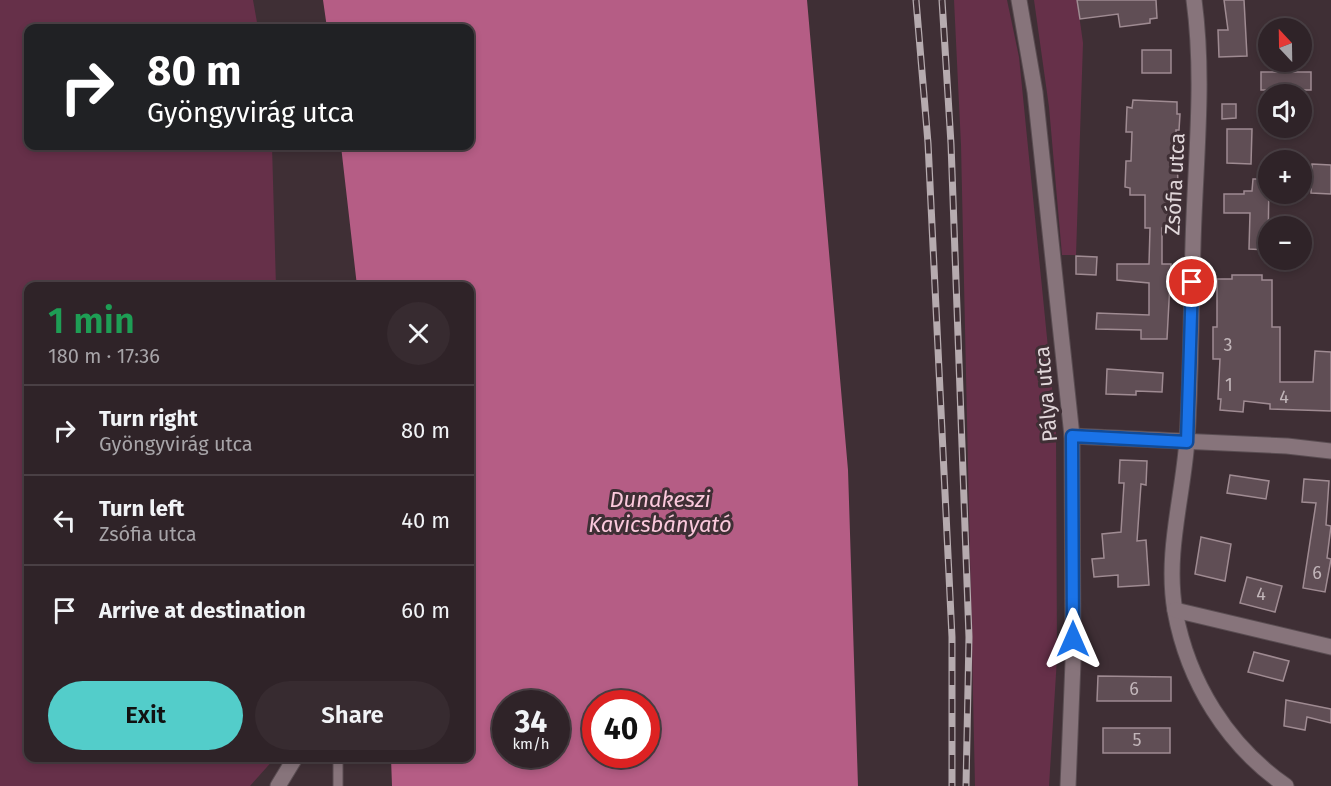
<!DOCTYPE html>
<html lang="en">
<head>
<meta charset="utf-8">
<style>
	body { margin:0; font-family:"Fira Sans",sans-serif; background:#372b30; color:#f1f3f6; height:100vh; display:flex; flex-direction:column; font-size:22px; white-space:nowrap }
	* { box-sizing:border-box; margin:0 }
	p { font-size:20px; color:#a7a4a8 }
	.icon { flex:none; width:33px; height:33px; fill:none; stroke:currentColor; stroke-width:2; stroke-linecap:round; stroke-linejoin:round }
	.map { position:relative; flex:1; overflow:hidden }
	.details { position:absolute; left:24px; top:282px; width:450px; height:480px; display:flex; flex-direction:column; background:#2f2328; border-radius:12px; box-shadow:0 3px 9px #0003,0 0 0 2px #4a4045 }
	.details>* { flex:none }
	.top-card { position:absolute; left:24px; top:24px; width:450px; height:126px; border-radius:12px; box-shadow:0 3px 9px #0003,0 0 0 2px #4a4045; background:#202124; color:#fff; overflow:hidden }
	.needle { width:39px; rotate:338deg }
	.controls { position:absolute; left:1258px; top:18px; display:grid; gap:12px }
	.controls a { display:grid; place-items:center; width:54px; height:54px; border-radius:50%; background:#2f2328; box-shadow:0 3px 9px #0003,0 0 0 2px #4a4045; font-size:30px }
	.speed { position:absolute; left:492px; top:690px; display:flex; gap:12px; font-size:30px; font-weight:700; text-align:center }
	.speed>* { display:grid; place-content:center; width:78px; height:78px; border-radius:50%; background:#2f2328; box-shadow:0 3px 9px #0003,0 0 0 2px #4a4045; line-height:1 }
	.speed small { font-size:15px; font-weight:400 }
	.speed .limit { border:9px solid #d22; background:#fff; color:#111 }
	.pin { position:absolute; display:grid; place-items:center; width:51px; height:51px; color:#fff; margin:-26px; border:3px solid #fff; border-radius:50%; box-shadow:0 2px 6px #0007 }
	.me { position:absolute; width:66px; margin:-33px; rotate:0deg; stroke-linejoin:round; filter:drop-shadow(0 0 4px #0008) }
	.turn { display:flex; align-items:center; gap:21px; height:126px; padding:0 24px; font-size:27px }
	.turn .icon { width:78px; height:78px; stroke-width:2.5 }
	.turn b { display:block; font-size:42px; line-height:51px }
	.round { display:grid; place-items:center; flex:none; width:63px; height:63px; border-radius:32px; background:#372b30 }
	.overview { display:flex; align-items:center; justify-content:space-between; height:102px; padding:0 24px }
	h1 { font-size:36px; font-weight:600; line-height:45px; color:#1e9e55 }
	.cta { display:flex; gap:12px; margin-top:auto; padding:12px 24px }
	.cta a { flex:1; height:69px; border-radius:36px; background:#53cdca; color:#111; font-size:24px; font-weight:600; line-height:69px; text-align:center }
	.cta a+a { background:#372b30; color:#f1f3f6 }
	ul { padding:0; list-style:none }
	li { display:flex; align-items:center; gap:18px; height:90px; padding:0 24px; border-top:2px solid #4a4045 }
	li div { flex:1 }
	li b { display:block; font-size:22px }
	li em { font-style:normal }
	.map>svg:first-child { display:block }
	.green { fill:#663049 }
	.water { fill:#b55d85; fill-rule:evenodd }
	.building { fill:#604e55; stroke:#9f8b92; stroke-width:1.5 }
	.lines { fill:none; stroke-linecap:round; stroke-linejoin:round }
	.lane-casing { stroke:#5a4d52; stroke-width:11 }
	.street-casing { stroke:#5a4d52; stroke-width:17 }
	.secondary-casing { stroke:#5a4d52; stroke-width:17 }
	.lane { stroke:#87747b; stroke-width:9 }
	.street { stroke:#87747b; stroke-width:15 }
	.secondary { stroke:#87747b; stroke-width:15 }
	.rail-casing { stroke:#b6abaf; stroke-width:7 }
	.rail { stroke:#3f2f35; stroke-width:4.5; stroke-dasharray:14; stroke-linecap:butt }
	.route-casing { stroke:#114b97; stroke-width:15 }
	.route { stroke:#1a73e8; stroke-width:10 }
	.labels { text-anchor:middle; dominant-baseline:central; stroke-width:6; stroke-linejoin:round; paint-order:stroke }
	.number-label { font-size:18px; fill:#c1b5b9 }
	.street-label { font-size:21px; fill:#e1d7da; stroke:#3f2f35 }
	.water-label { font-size:22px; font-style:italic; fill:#fbc9dc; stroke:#3f2f35 }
</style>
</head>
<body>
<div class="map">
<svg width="1331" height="786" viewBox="0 0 1331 786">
	<rect width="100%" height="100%" fill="#3f2f35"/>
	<!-- green -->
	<g class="green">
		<path d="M0 0H253L258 28H28V146H272L276 286H28V758H275L250 786H0Z"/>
		<path d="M954 0H1007L1019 57 1056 428 1057 658 1049 786H975L961 145Z"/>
		<path d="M1034 0H1077L1083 43 1076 255H1062L1049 107Z"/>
	</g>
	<!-- water -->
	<path class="water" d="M323 0H807L848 470 858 786H392L391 758H470V286H357L341 146H470V28H327ZM506 704H556V754H506ZM596 704H646V754H596Z"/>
	<!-- building -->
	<g class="building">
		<path d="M1077 0H1156L1157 18 1150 19V23L1120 27 1118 14 1080 19Z"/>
		<path d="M1224 0H1244L1247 56 1219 57 1218 30H1228Z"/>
		<rect x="1142" y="50" width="29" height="23"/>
		<rect x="1261" y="72" width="50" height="18"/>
		<path d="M1133 100 1177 102V114H1180L1179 130H1176L1178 185H1174L1173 228H1162V264H1171L1167 339H1141V330L1096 329 1097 313 1149 315V283L1117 280V264H1149L1150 228H1145V195H1130V188L1125 187 1126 161H1131L1132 132H1126L1127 107 1132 108Z"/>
		<path d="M1222 104H1236V118L1222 119Z"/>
		<path d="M1227 129H1252L1251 164 1227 163Z"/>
		<path d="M1312 164 1331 165V194L1311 193Z"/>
		<path d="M1253 179H1269L1268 250 1249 249 1250 213H1224V194H1244V191H1252Z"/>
		<path d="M1076 256 1097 257 1096 275 1076 274Z"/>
		<path d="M1232 275H1262V280H1272V327H1280V382H1313L1315 351 1331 352V411L1270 409V404L1244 401 1243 412 1220 410 1221 399H1218L1220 359H1213V327H1217V279H1232Z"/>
		<path d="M1107 369 1163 373 1162 392 1136 391V395L1106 394Z"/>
		<path d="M1120 460 1147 461 1146 485 1141 484 1137 541 1146 540 1149 585 1118 587V575L1094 577 1092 559 1104 558 1102 534 1121 532 1124 483H1119Z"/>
		<path d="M1230 475 1269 481 1266 499 1227 493Z"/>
		<path d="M1304 479 1329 481 1326 525 1331 526 1327 558 1331 559 1325 592 1303 588 1316 503 1302 502Z"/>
		<path d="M1201 537 1231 544 1225 581 1195 574Z"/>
		<path d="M1247 577 1282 586 1275 612 1240 603Z"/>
		<path d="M1254 652 1289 661 1283 681 1248 672Z"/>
		<path d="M1098 676 1171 677V701H1097Z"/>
		<path d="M1286 700 1331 709V723L1307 717 1305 730 1284 726Z"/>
		<rect x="1103" y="728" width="67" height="25"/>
	</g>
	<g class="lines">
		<defs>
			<path id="lane" d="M338 786V758"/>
			<g id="street">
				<path d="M1194 0C1205 81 1195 163 1193 245 1191 310 1191 375 1187 440 1183 497 1165 553 1175 611 1188 682 1227 745 1286 786"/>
				<path d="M1072 436 1287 446 1331 451"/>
				<path d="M1175 610 1331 647"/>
				<path d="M278 786 295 758"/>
			</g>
			<path id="secondary" d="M1019 0 1035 92 1072 436 1073 662 1068 786"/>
		</defs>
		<!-- lane casing -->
		<use href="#lane" class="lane-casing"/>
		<!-- street casing -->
		<use href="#street" class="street-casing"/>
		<!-- secondary casing -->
		<use href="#secondary" class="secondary-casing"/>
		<!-- lane -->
		<use href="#lane" class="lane"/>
		<!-- street -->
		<use href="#street" class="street"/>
		<!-- secondary -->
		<use href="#secondary" class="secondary"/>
		<defs>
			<g id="rail">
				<path d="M916 0 928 143 952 637V786"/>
				<path d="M942 0 951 144 969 637 966 786"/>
			</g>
		</defs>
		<!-- rail casing -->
		<use href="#rail" class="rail-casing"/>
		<!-- rail -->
		<use href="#rail" class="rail"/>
	</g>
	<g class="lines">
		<defs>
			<path id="route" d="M1073 639 1072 436 1187 442 1192 282"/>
		</defs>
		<!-- route casing -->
		<use href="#route" class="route-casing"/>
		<!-- route -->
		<use href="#route" class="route"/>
	</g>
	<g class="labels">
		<!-- number labels -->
		<g class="number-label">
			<text x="1228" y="345">3</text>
			<text x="1229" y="385">1</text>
			<text x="1284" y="397">4</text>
			<text x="1317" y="573">6</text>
			<text x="1261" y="594">4</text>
			<text x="1134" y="689">6</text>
			<text x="1137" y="740">5</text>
		</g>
		<!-- street labels -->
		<g class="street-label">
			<text transform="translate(1175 184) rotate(-87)">Zsófia utca</text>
			<text transform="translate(1046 394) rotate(-95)">Pálya utca</text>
		</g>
		<!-- water labels -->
		<g class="water-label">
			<text x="660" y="499">Dunakeszi<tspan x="660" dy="25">Kavicsbányató</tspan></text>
		</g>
	</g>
</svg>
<div class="controls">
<a><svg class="needle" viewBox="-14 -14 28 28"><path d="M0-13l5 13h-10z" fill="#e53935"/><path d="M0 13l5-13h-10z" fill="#a7a4a8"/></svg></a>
<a><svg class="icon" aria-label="sound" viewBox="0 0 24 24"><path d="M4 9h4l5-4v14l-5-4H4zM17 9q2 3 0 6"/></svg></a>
<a>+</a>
<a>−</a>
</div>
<div class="speed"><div>34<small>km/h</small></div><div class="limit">40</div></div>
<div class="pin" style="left:1192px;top:282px;background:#d93025"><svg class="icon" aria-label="arrive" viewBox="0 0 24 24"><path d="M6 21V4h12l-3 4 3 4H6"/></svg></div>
<svg class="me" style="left:1073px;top:639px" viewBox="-20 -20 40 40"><path d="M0-17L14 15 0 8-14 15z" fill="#1a73e8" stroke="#fff" stroke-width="4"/></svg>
<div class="top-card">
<div class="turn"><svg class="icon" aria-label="right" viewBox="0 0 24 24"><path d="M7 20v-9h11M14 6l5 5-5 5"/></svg><div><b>80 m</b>Gyöngyvirág utca</div></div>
</div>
<section class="details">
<div class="overview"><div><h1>1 min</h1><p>180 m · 17:36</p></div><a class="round"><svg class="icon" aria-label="close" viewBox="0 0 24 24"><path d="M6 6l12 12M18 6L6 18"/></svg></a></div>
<ul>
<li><svg class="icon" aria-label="right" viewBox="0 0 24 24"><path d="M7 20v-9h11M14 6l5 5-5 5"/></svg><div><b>Turn right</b><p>Gyöngyvirág utca</p></div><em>80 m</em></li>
<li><svg class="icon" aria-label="left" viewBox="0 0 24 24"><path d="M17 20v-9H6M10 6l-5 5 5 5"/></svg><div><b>Turn left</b><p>Zsófia utca</p></div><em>40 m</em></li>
<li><svg class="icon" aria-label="arrive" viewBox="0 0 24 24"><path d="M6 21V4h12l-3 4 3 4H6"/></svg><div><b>Arrive at destination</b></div><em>60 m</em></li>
</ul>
<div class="cta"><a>Exit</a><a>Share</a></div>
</section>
</div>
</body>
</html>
